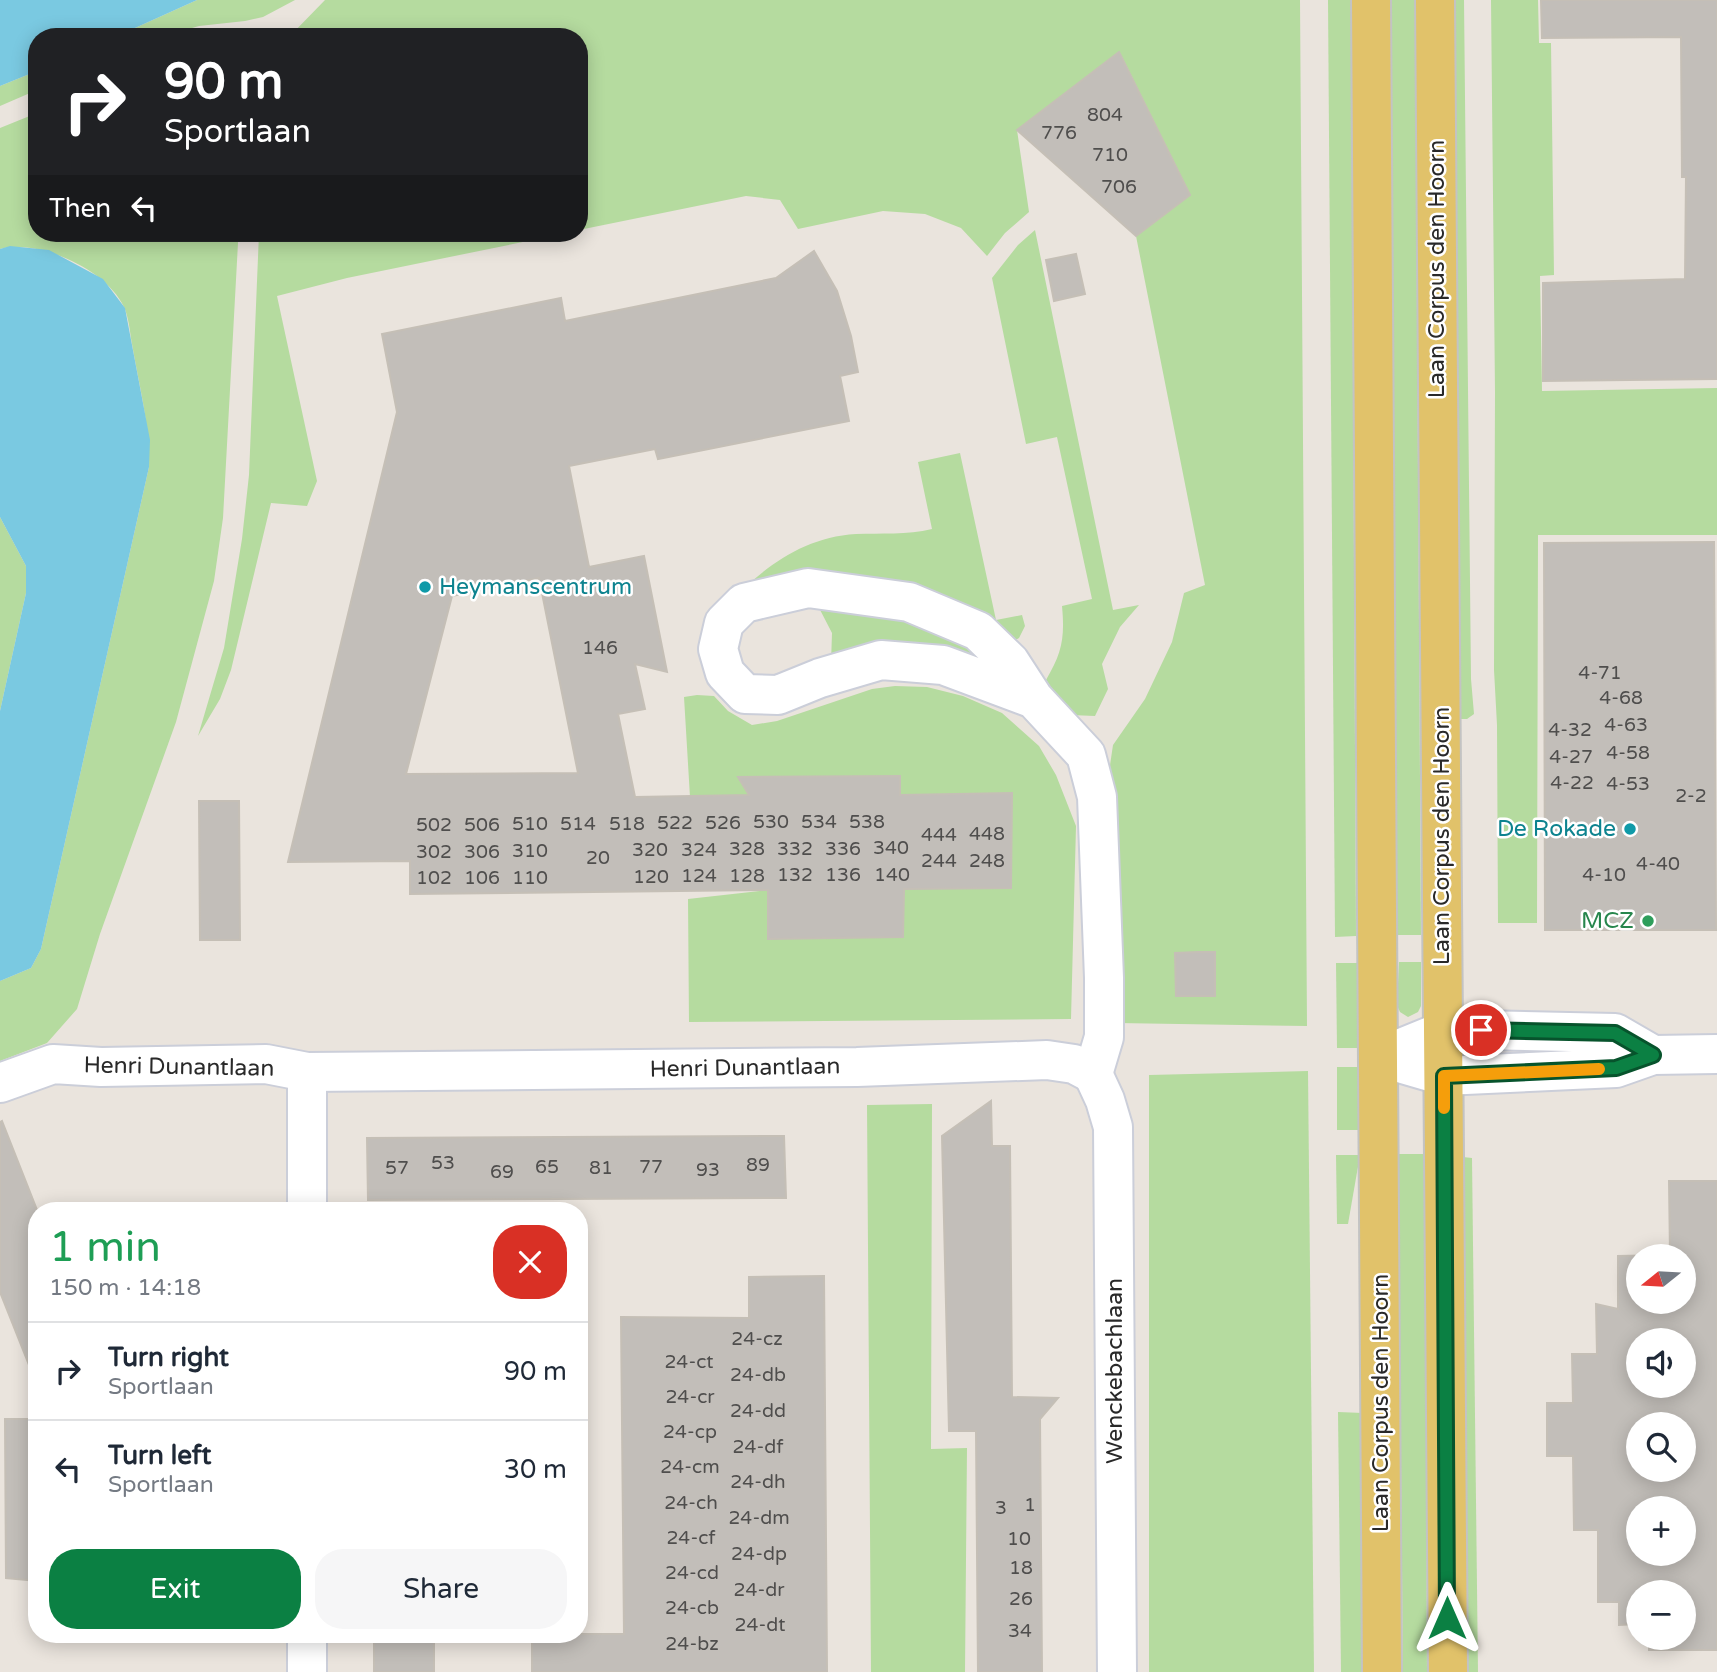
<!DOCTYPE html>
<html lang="en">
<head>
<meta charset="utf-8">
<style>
	body { margin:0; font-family:"Varela Round",sans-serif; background:#f6f6f7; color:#1f2937; height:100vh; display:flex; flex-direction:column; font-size:26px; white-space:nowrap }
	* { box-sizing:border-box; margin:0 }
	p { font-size:23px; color:#747a83 }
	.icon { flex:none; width:38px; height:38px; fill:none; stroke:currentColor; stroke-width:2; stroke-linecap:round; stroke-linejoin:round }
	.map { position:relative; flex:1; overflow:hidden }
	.drawer { position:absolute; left:28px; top:1202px; width:560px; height:441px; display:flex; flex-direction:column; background:#fff; border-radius:28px; box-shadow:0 4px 18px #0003 }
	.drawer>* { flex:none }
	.hud { position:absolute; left:28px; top:28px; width:560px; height:214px; border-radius:28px; box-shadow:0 4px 18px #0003; background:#202124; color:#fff; overflow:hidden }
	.needle { width:46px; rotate:252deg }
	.controls { position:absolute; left:1626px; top:1244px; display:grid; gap:14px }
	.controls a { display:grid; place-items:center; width:70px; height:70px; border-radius:50%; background:#fff; box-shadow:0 4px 18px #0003; font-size:35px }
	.pin { position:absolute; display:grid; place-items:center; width:60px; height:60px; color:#fff; margin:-30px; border:4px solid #fff; border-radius:50%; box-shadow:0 2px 7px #0007 }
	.me { position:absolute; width:77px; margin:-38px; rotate:0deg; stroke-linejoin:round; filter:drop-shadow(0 0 5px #0008) }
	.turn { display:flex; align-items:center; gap:24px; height:147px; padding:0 21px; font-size:32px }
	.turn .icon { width:91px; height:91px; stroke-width:2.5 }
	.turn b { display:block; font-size:49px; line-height:60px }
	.then { display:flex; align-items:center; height:66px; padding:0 21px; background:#0003; gap:14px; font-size:26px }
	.round { display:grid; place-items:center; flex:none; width:74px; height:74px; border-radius:28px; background:#f6f6f7 }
	.head { display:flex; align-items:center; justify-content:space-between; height:119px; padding:0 21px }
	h1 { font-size:42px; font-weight:600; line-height:52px; color:#1e9e55 }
	.action { display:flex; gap:14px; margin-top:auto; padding:14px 21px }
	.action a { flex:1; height:80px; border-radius:28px; background:#0b8043; color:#fff; font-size:28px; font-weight:600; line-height:80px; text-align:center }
	.action a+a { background:#f6f6f7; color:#1f2937 }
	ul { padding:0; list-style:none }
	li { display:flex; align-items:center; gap:21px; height:98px; padding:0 21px; border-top:2px solid #e0e1e3 }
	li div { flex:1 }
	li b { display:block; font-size:26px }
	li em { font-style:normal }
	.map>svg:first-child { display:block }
	.green { fill:#b5db9f }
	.water { fill:#7ac9e1 }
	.building { fill:#c2beb9; stroke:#c5bfb6; stroke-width:2; fill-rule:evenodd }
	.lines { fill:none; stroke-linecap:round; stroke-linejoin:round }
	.minor-casing { stroke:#cbced9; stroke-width:42 }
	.major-casing { stroke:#c3c3c3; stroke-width:42 }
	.minor { stroke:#fff; stroke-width:38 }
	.major { stroke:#e1c26a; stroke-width:38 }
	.route-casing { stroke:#07532c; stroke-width:18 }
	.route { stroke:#0b8043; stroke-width:12 }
	.slow { stroke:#f59e0b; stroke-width:12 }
	.culture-dot { fill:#0f9aa8; stroke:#fff; stroke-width:2.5 }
	.leisure-dot { fill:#2e9e5b; stroke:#fff; stroke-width:2.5 }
	.labels { text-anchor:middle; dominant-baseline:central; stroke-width:5; stroke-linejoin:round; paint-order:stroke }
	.number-label { font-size:19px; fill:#4f4e4d }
	.street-label { font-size:23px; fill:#292929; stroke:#fff }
	.culture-label { font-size:23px; fill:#0d838f; stroke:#fff; text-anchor:start }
	.leisure-label { font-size:23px; fill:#27864d; stroke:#fff; text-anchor:end }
</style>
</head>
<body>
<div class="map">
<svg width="1717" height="1672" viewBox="0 0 1717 1672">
	<rect width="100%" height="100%" fill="#eae4dd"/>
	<!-- green -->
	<g class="green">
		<path d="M197 0H295L263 17 245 21 199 26 161 37H115Z"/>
		<path d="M325 0H1300L1307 1026 1117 1023 1109 772 1113 745 1145 699 1172 642 1184 593 1205 585 1136 236 1190 194 1120 53 1017 130 1029 212 1005 233 987 256 961 228 925 214 883 211 798 229 780 200 746 196 579 230V37H289Z"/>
		<path d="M1328 0H1351L1356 936 1335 937Z"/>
		<path d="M1389 0H1415L1421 935H1397Z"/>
		<path d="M1455 0H1464L1471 679 1474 714 1467 719H1460Z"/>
		<path d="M1491 0H1538L1539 43H1551L1554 275 1540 276 1542 391 1717 388V535H1538L1537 923H1498L1497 725 1494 670 1495 392Z"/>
		<path d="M37 71V90L0 106V86Z"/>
		<path d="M37 113V233H238V243L223 518 214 581 176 722 100 934 77 1009 47 1043 0 1061V981L31 968 41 949 149 467C150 426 139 385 132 344 130 333 129 318 124 307 107 270 40 239 0 249V128Z"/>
		<path d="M1035 230 1113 610 1139 605 1120 627 1102 664 1108 689 1095 716 1071 715 1046 680C1062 653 1065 638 1062 606L1092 599 1057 437 1026 444 992 278 1018 245Z"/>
		<path d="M259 233H567L347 278 277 296 317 481 307 506 271 503 231 670 220 699 198 736 224 648 242 539 249 475Z"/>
		<path d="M960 453 996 620 1022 615 1025 626 1019 638 1010 643 978 623 741 591C774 560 809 537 856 534 881 533 907 535 932 529L918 462Z"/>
		<path d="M0 517 26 566V593L0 711Z"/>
		<path d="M816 602 914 618 990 659 831 663 832 633Z"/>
		<path d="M895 686 927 687 963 696 1002 713 1039 746 1056 775 1076 826 1071 1019 689 1022 688 899 768 890 769 939 903 937 904 889 1011 888V793L900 795V776L770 777V796L690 797 684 697 697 695 714 696 728 711 752 725 777 721 872 689Z"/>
		<path d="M1399 962H1421V1006L1418 1012 1408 1017 1400 1012 1397 1005Z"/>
		<path d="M1336 963H1357L1360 1048H1337Z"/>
		<rect x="1337" y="1067" width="23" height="63"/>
		<path d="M1308 1071 1314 1672H1149V1075Z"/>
		<path d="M932 1104 931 1449 967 1448 965 1672H871L867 1105Z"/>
		<path d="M1398 1154H1425L1427 1672H1403Z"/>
		<path d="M1336 1155H1360L1348 1224H1337Z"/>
		<path d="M1463 1157 1472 1158 1478 1672H1467Z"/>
		<path d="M1338 1412 1363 1413 1364 1672H1341Z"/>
	</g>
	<!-- water -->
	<g class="water">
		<path d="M0 0H197L115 37H37V71L0 86Z"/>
		<path d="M10 246 49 250 103 279 125 308 150 440 149 467 41 949 31 968 0 981V711L26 593V566L0 517V249Z"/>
	</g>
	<!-- building -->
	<g class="building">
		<path d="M1541 0H1717V379L1543 381V283L1685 279 1686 177H1682L1681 37 1542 38Z"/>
		<path d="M1119 52 1190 195 1136 236 1017 130Z"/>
		<path d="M814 251 837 291 851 336 858 372 840 376 849 421 658 459 655 449 569 466 589 567 644 556 667 672 635 664 645 709 618 714 635 797 749 795 738 777 900 776V795L1012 793 1011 888 904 889 903 937 768 939V890L410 894V861L288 862 397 412 382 334 561 298 565 321 776 278ZM539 578 578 773 406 774 452 596Z"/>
		<path d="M1076 254 1085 294 1054 301 1046 260Z"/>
		<path d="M1714 542 1716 930H1545L1544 543Z"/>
		<path d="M199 801H239L240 940H200Z"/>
		<path d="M1198 952H1215V996H1176L1175 953Z"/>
		<path d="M991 1101 992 1146H1010L1012 1397 1058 1398 1040 1419 1042 1672H978L976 1431H949L942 1136Z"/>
		<path d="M2 1121 37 1210V1380H35L0 1292V1122Z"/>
		<path d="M784 1136 786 1198 368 1200 367 1138Z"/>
		<path d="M1669 1181H1717V1650H1649V1638H1684V1592H1638V1624L1619 1625V1602H1598V1530H1574L1573 1456H1547V1403H1573L1572 1354H1597L1596 1304 1618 1309V1256L1670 1255ZM1638 1256H1684V1302H1638ZM1638 1340H1684V1386H1638ZM1638 1424H1684V1470H1638ZM1638 1508H1684V1554H1638Z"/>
		<path d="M824 1276 827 1672H532V1634H624L621 1317 749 1318V1277Z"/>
		<path d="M5 1419H37V1581L6 1578Z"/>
		<path d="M374 1634 434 1636V1672H374Z"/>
	</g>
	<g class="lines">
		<defs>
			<g id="minor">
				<path d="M1034 699 943 665 881 660 820 678 778 695 745 694 725 673 718 649 724 623 744 603 808 588 909 602 978 631 1010 662 1034 699 1086 755 1097 797 1104 978V1037L1093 1074"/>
				<path d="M1379 1057 1444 1076 1616 1068 1653 1055 1717 1054"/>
				<path d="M1379 1057 1443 1031 1481 1030 1615 1033 1653 1055"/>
				<path d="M1093 1074 1105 1100 1113 1127 1117 1672"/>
				<path d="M0 1083 53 1064 101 1067 266 1064 307 1072 857 1067 1047 1060 1074 1064 1093 1074"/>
				<path d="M307 1211V1072"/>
				<path d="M307 1634V1672"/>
			</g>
			<g id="major">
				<path d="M1371 0 1382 1672"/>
				<path d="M1435 0 1448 1672"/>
			</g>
		</defs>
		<!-- minor casing -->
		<use href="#minor" class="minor-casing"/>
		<!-- major casing -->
		<use href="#major" class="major-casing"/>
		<!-- minor -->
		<use href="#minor" class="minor"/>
		<!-- major -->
		<use href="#major" class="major"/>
	</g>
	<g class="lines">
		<defs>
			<path id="route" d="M1447 1618 1444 1076 1616 1068 1653 1055 1615 1033 1481 1030"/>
		</defs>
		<!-- route casing -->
		<use href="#route" class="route-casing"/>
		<!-- route -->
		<use href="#route" class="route"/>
		<!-- slow -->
		<path class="slow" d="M1444 1108V1076L1599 1069"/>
	</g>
	<!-- markers -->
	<g class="culture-dot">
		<circle cx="425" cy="587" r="7"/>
		<circle cx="1630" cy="829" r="7"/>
	</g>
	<circle class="leisure-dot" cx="1648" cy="921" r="7"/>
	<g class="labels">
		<!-- number labels -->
		<g class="number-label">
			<text x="1105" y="115">804</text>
			<text x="1059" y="133">776</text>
			<text x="1110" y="155">710</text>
			<text x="1119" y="187">706</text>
			<text x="600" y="648">146</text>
			<text x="1600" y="673">4-71</text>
			<text x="1621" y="698">4-68</text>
			<text x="1626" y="725">4-63</text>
			<text x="1570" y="730">4-32</text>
			<text x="1628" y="753">4-58</text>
			<text x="1571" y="757">4-27</text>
			<text x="1572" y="783">4-22</text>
			<text x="1628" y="784">4-53</text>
			<text x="1691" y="796">2-2</text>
			<text x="771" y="822">530</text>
			<text x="819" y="822">534</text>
			<text x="867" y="822">538</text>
			<text x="675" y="823">522</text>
			<text x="723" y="823">526</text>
			<text x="530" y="824">510</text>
			<text x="578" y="824">514</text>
			<text x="627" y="824">518</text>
			<text x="434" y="825">502</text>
			<text x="482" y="825">506</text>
			<text x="987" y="834">448</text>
			<text x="939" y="835">444</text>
			<text x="891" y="848">340</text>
			<text x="747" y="849">328</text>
			<text x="795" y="849">332</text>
			<text x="843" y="849">336</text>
			<text x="650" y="850">320</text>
			<text x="699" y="850">324</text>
			<text x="530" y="851">310</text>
			<text x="434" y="852">302</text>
			<text x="482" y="852">306</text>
			<text x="598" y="858">20</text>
			<text x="939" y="861">244</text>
			<text x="987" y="861">248</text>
			<text x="1658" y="864">4-40</text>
			<text x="795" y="875">132</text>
			<text x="843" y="875">136</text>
			<text x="892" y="875">140</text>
			<text x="1604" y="875">4-10</text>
			<text x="699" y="876">124</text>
			<text x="747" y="876">128</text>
			<text x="651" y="877">120</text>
			<text x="434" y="878">102</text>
			<text x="482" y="878">106</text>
			<text x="530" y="878">110</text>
			<text x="443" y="1163">53</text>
			<text x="758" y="1165">89</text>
			<text x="547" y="1167">65</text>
			<text x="651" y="1167">77</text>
			<text x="397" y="1168">57</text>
			<text x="601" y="1168">81</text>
			<text x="708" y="1170">93</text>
			<text x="502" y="1172">69</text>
			<text x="757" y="1339">24-cz</text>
			<text x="689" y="1362">24-ct</text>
			<text x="758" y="1375">24-db</text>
			<text x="690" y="1397">24-cr</text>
			<text x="758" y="1411">24-dd</text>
			<text x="690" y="1432">24-cp</text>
			<text x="758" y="1447">24-df</text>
			<text x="690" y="1467">24-cm</text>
			<text x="758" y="1482">24-dh</text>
			<text x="691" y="1503">24-ch</text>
			<text x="1030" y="1505">1</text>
			<text x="1001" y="1508">3</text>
			<text x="759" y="1518">24-dm</text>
			<text x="691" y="1538">24-cf</text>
			<text x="1019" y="1539">10</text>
			<text x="759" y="1554">24-dp</text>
			<text x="1021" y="1568">18</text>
			<text x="692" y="1573">24-cd</text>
			<text x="759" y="1590">24-dr</text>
			<text x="1021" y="1599">26</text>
			<text x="692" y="1608">24-cb</text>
			<text x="760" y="1625">24-dt</text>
			<text x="1020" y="1631">34</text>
			<text x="692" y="1644">24-bz</text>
		</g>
		<!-- street labels -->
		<g class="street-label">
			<text transform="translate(1437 269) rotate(-90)">Laan Corpus den Hoorn</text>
			<text transform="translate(1442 836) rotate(-90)">Laan Corpus den Hoorn</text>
			<text transform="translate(179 1067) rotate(1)">Henri Dunantlaan</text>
			<text transform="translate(745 1068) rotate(-1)">Henri Dunantlaan</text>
			<text transform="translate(1115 1371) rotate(-90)">Wenckebachlaan</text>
			<text transform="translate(1381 1403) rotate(-90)">Laan Corpus den Hoorn</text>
		</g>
		<!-- culture labels -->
		<g class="culture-label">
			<text x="439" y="587">Heymanscentrum</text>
			<text x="1616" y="829" text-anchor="end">De Rokade</text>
		</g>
		<!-- leisure labels -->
		<g class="leisure-label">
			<text x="1634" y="921">MCZ</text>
		</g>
	</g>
</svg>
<div class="controls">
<a><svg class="needle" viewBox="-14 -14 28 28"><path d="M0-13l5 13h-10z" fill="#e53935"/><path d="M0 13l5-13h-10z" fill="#747a83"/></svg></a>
<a><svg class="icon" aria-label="sound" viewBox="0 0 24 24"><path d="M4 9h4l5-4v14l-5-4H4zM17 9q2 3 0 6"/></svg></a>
<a><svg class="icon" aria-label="search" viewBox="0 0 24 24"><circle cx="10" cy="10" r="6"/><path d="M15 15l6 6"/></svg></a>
<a>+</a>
<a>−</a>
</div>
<div class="pin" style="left:1481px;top:1030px;background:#d93025"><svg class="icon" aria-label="arrive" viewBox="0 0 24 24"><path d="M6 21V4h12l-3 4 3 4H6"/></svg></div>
<svg class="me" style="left:1447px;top:1618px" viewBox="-20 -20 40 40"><path d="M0-17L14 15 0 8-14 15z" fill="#0b8043" stroke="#fff" stroke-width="4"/></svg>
<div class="hud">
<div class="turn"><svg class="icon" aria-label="right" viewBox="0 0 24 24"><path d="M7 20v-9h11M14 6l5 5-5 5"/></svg><div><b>90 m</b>Sportlaan</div></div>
<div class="then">Then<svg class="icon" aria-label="left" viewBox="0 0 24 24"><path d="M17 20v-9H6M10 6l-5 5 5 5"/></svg></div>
</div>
<section class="drawer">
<div class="head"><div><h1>1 min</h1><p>150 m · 14:18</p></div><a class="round" style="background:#d93025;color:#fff"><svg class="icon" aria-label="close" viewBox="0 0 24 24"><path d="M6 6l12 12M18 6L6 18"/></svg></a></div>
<ul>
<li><svg class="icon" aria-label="right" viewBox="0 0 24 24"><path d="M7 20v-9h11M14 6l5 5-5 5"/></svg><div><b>Turn right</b><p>Sportlaan</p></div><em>90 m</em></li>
<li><svg class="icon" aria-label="left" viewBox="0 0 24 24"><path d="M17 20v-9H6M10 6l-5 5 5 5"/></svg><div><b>Turn left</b><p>Sportlaan</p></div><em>30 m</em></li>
</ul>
<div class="action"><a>Exit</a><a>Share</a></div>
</section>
</div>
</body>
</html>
